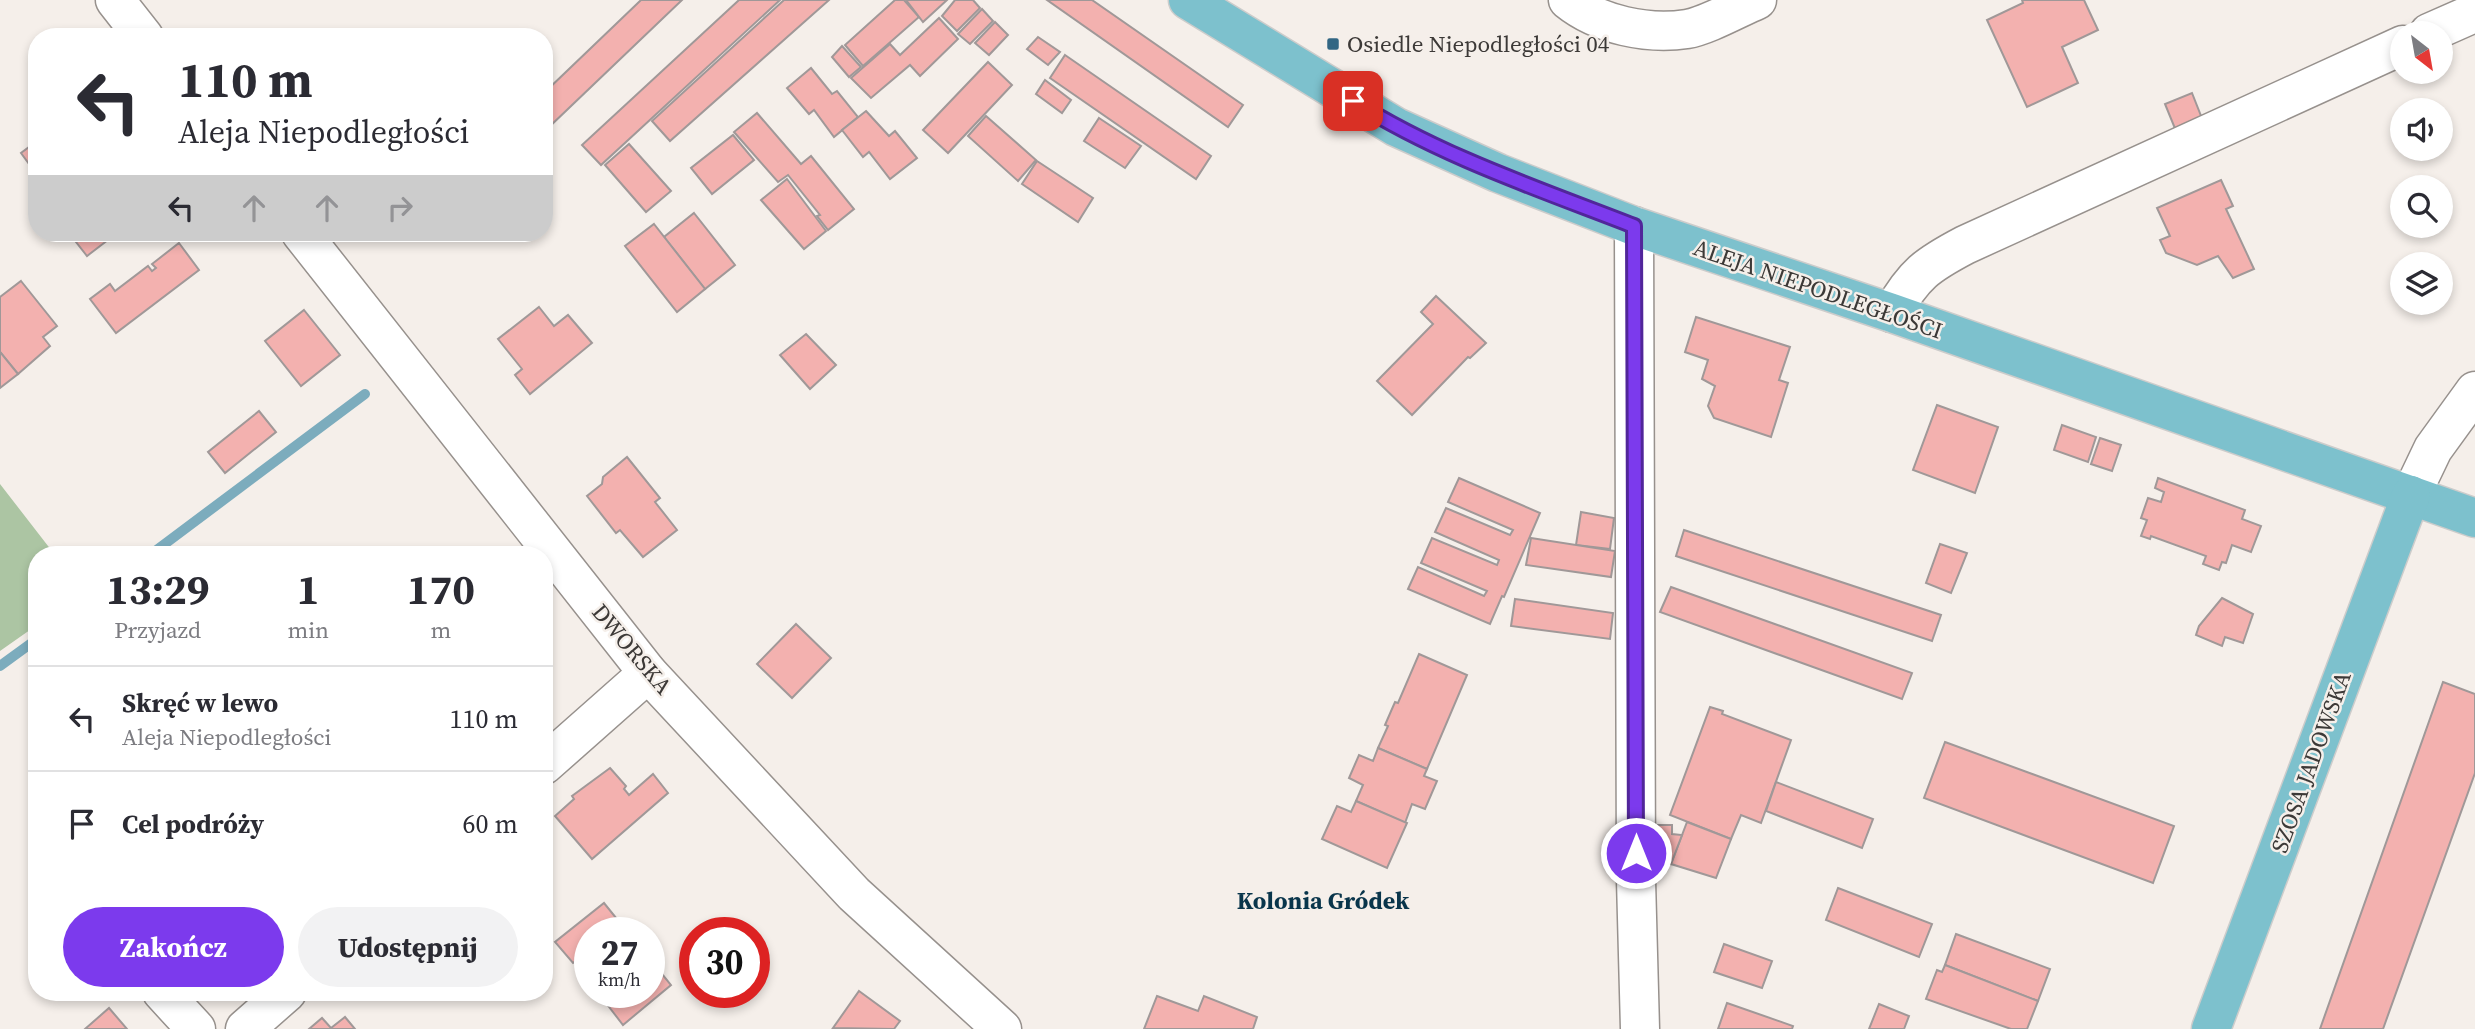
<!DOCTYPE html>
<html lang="pl">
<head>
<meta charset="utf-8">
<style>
	body { margin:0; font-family:"Source Serif 4",serif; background:#f2f2f3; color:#2b2b33; height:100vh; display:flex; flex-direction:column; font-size:26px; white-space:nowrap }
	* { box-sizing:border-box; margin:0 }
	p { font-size:23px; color:#7c7c81 }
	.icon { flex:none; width:38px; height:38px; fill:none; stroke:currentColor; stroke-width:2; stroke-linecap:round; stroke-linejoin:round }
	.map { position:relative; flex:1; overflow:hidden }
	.panel { position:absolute; left:28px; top:546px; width:525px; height:455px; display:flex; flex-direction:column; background:#fff; border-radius:28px; box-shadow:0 4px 10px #0003 }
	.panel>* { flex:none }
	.hud { position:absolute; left:28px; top:28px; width:525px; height:214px; border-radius:28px; box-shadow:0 4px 10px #0003; background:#fff; color:#2b2b33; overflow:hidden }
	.needle { width:46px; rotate:149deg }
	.fabs { position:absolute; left:2390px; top:21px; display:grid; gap:14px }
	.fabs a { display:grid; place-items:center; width:63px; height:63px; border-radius:50%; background:#fff; box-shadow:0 4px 10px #0003; font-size:35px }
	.speed { position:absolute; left:574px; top:917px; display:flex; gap:14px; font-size:35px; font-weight:700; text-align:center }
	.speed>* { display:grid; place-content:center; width:91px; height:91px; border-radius:50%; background:#fff; box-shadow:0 4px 10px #0003; line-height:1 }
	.speed small { font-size:18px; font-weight:400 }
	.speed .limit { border:10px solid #d22; background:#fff; color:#111 }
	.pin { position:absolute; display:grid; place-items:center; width:60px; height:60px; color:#fff; margin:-30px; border-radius:14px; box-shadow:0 4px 10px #0006 }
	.me { position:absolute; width:77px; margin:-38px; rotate:0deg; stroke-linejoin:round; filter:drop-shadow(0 0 5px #0008) }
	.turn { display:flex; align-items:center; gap:24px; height:147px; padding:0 35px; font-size:32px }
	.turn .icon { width:91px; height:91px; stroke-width:2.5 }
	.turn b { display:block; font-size:49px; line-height:60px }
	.lanes { display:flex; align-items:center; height:66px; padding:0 35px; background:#0003; justify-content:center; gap:35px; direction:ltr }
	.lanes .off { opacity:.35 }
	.eta { display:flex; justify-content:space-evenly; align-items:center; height:119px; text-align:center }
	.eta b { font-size:42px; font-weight:700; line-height:49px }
	.action { display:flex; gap:14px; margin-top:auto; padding:14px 35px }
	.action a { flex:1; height:80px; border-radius:42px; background:#7c3aed; color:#fff; font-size:28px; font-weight:700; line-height:80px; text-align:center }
	.action a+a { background:#f2f2f3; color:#2b2b33 }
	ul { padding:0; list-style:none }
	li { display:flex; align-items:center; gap:21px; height:105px; padding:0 35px; border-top:2px solid #e1e1e2 }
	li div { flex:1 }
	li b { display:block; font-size:26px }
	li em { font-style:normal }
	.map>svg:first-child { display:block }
	.green { fill:#acc5a3 }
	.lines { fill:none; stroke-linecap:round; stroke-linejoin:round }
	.stream { stroke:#7cacbd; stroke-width:10 }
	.building { fill:#f3b1af; stroke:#a09898; stroke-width:2 }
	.minor-casing { stroke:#97918d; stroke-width:41 }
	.major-casing { stroke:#cccccb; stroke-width:41 }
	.minor { stroke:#fff; stroke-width:38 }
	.major { stroke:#7dc1cd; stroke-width:38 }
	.route-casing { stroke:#51269a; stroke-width:18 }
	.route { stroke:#7c3aed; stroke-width:12 }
	.poi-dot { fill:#326683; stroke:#f5efea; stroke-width:2.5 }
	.labels { text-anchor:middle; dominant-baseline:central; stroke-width:5; stroke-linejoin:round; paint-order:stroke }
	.poi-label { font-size:23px; fill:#3c3937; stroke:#f5efea; text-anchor:start }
	.street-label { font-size:23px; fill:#3c3937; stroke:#f5efea }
	.neighbourhood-label { font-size:24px; font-weight:bold; fill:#09354b; stroke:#f5efea }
</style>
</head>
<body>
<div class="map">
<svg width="2475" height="1029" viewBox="0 0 2475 1029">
	<rect width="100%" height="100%" fill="#f5efea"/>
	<!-- green -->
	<path class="green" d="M0 484 55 555H37V625L0 651Z"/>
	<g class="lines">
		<!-- stream -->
		<g class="stream">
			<path d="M150 555 365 394"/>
			<path d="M0 666 37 639"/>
		</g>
	</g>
	<!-- building -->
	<g class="building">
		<path d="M641 0H682L548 128 544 124V93Z"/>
		<path d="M739 0H780L601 165 582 145Z"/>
		<path d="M784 0H829L670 141 652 121Z"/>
		<path d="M895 0H904L919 17 863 66 845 45Z"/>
		<path d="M906 0H947L923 22Z"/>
		<path d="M955 0H973L980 8 957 31 942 16Z"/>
		<path d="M1047 0H1092L1243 105 1228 127Z"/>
		<path d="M2022 0H2084L2098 30 2062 47 2078 83 2027 107 1987 20 2023 3Z"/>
		<path d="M982 9 993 21 970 44 958 34Z"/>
		<path d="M939 18 958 39 920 76 910 65 871 98 851 78 890 44 900 55Z"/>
		<path d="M995 22 1008 35 989 55 975 43Z"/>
		<path d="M1038 37 1060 52 1048 65 1027 49Z"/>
		<path d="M842 46 861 67 849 77 832 57Z"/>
		<path d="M1065 55 1211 156 1196 179 1050 78Z"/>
		<path d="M988 62 1012 85 948 153 923 130Z"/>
		<path d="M811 68 832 94 837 91 858 117 834 137 814 110 809 114 787 88Z"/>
		<path d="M1045 80 1071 100 1062 113 1036 94Z"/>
		<path d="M2192 93 2203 121 2176 131 2165 104Z"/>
		<path d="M866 111 889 136 895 131 917 158 890 179 869 152 863 157 842 130Z"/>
		<path d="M757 113 801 164 811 156 854 209 828 230 817 216 820 215 788 175 778 182 734 132Z"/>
		<path d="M986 116 1036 160 1018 181 968 136Z"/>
		<path d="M1099 118 1141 146 1125 168 1084 141Z"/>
		<path d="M733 135 754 160 712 194 691 168Z"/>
		<path d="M37 141V175L21 153Z"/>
		<path d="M629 144 671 191 646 212 605 165Z"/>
		<path d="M1037 161 1093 198 1078 222 1022 184Z"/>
		<path d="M787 179 826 231 804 249 761 200Z"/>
		<path d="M2221 180 2233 206 2226 209 2254 269 2233 278 2218 256 2197 265 2166 253 2160 240 2170 236 2157 208Z"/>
		<path d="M694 213 735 265 705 289 664 237Z"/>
		<path d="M654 224 705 289 677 312 625 246Z"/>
		<path d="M69 233H117L87 256Z"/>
		<path d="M179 243 199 270 116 333 90 299 110 284 115 291 148 266 152 271 156 268 152 264Z"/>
		<path d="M21 281 57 326 43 337 50 346 18 374 0 352V297Z"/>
		<path d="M1436 296 1486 343 1470 358 1468 357 1412 415 1377 381 1433 324 1421 312Z"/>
		<path d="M539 307 554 326 568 315 592 343 530 394 515 375 522 369 498 339Z"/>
		<path d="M304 310 340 355 301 386 265 341Z"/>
		<path d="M1696 317 1790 347 1779 380 1788 383 1771 437 1714 418 1708 406 1715 386 1702 379 1708 360 1685 352Z"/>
		<path d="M806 334 836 365 810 389 780 355Z"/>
		<path d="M0 352 18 374 0 388Z"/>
		<path d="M1937 405 1998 427 1975 493 1913 470Z"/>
		<path d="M259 411 276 432 225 473 208 452Z"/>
		<path d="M2062 425 2096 437 2088 462 2054 450Z"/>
		<path d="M2100 438 2121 445 2112 471 2091 464Z"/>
		<path d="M627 457 660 498 655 502 677 530 643 557 620 530 616 533 587 496 602 484 603 477Z"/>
		<path d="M1459 478 1540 513 1504 597 1502 596 1490 624 1408 589 1418 567 1484 596 1487 591 1421 563 1432 538 1497 565 1499 560 1435 532 1446 508 1510 535 1513 530 1448 502Z"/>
		<path d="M2158 478 2245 510 2242 519 2261 526 2251 552 2232 545 2226 563 2222 562 2219 570 2203 564 2206 556 2151 536 2150 539 2141 536 2147 520 2141 518 2148 498 2161 502 2164 492 2155 488Z"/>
		<path d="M1581 512 1614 518 1610 549 1576 545Z"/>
		<path d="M1684 530 1941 615 1932 641 1676 556Z"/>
		<path d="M1531 538 1615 551 1611 577 1526 565Z"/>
		<path d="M1940 544 1967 553 1951 593 1926 583Z"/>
		<path d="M1671 587 1912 673 1902 699 1660 612Z"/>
		<path d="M2222 598 2253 614 2243 643 2225 637 2222 646 2196 635 2199 626Z"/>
		<path d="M1515 599 1613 613 1610 639 1511 626Z"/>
		<path d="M796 624 831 658 792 698 757 664Z"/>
		<path d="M1419 654 1467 675 1427 769 1378 748 1388 726 1385 725 1395 702 1398 703Z"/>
		<path d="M2443 682 2475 694V773L2383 1029H2320Z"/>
		<path d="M1710 707 1723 711 1722 714 1791 740 1761 823 1741 815 1731 839 1670 815Z"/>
		<path d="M1945 742 2174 826 2153 883 1924 798Z"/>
		<path d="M1378 748 1427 769 1424 776 1437 781 1425 809 1412 804 1405 823 1356 801 1363 785 1349 778 1359 755 1373 761Z"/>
		<path d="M610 768 626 786 624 789 629 795 653 774 668 793 592 859 555 816 574 799 572 796Z"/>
		<path d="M1776 782 1873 819 1862 848 1766 811Z"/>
		<path d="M1356 801 1407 823 1387 868 1322 839 1337 806 1351 812Z"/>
		<path d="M1687 822 1731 839 1716 878 1671 864Z"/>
		<path d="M1655 825H1672V834L1682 835 1671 864 1654 857Z"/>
		<path d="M1838 888 1932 924 1919 957 1826 920Z"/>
		<path d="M604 903 621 924 617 927 622 933H590V975L577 960 573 963 555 942Z"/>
		<path d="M1956 934 2050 969 2038 1001 1945 965Z"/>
		<path d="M1724 944 1772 961 1762 988 1714 972Z"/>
		<path d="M654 964 671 985 623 1025 606 1003 610 1000 604 992H649V966Z"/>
		<path d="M1945 965 2038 1001 2027 1029H2011L1926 999 1937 970 1942 972Z"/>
		<path d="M859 991 900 1021 894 1029 833 1028Z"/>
		<path d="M1157 996 1198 1011 1204 996 1257 1017 1253 1029H1144Z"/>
		<path d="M1727 1003 1793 1026 1792 1029H1718Z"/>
		<path d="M1879 1004 1909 1016 1904 1029H1869Z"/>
		<path d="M109 1008 127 1029H85Z"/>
		<path d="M345 1017 355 1029H309L322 1018 331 1028Z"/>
	</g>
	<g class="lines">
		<defs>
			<g id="minor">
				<path d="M115 0 144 37"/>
				<path d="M1568 0C1599 25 1648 35 1687 29 1706 26 1738 8 1757 0"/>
				<path d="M2429 33 2472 14"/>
				<path d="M1634 226 1636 880 1640 1029"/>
				<path d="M301 233 648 673 854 894 1002 1029"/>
				<path d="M1892 313C1914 274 1927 265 1965 245L2403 45"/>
				<path d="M2411 495 2433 449 2475 391"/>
				<path d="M544 765 648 673"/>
				<path d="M162 992 196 1029"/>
				<path d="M245 1029 287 992"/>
			</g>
			<g id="major">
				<path d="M1188 0 1396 127 1498 173 1634 226 1892 313 2475 518"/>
				<path d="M2211 1029 2411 495"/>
			</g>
		</defs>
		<!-- minor casing -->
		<use href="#minor" class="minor-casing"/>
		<!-- major casing -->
		<use href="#major" class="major-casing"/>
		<!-- minor -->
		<use href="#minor" class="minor"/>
		<!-- major -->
		<use href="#major" class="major"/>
	</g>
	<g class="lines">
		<defs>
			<path id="route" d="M1353 101C1440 156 1539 189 1634 226L1636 853"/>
		</defs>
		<!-- route casing -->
		<use href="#route" class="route-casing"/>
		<!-- route -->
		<use href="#route" class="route"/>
	</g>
	<!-- markers -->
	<rect class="poi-dot" x="1326" y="37" width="14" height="14" rx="3.5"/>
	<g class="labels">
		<!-- poi labels -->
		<g class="poi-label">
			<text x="1347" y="44">Osiedle Niepodległości 04</text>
		</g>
		<!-- street labels -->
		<g class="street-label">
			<text transform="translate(1818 289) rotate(19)">ALEJA NIEPODLEGŁOŚCI</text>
			<text transform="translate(632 649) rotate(50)">DWORSKA</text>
			<text transform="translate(2311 762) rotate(-70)">SZOSA JADOWSKA</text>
		</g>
		<!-- neighbourhood labels -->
		<g class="neighbourhood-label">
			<text x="1323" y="900">Kolonia Gródek</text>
		</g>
	</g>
</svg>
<div class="fabs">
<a><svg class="needle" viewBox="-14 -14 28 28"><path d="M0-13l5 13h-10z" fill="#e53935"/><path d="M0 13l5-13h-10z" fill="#7c7c81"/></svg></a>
<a><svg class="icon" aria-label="sound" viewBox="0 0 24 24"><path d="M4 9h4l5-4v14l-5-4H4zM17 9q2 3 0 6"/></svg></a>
<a><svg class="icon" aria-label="search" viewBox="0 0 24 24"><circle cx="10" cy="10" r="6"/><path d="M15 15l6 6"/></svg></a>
<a><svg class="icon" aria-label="layers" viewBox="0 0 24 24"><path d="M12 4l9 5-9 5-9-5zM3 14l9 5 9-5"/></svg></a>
</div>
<div class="speed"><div>27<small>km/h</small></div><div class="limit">30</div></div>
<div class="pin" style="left:1353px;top:101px;background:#d93025"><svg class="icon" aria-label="arrive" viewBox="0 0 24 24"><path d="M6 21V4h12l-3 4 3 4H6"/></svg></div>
<svg class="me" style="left:1636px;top:853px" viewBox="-20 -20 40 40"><circle r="17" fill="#7c3aed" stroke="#fff" stroke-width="3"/><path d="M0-11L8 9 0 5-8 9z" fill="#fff"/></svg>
<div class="hud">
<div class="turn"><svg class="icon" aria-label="left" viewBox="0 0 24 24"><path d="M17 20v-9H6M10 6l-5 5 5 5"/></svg><div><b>110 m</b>Aleja Niepodległości</div></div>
<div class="lanes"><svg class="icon" aria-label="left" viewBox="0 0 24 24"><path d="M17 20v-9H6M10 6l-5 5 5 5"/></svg><svg class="icon off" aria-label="ahead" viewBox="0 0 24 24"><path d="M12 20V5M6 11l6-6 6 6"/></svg><svg class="icon off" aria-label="ahead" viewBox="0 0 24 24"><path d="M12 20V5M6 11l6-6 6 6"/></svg><svg class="icon off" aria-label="right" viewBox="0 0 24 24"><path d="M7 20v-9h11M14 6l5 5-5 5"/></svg></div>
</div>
<section class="panel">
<div class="eta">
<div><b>13:29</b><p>Przyjazd</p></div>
<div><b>1</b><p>min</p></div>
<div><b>170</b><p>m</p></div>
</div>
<ul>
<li><svg class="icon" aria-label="left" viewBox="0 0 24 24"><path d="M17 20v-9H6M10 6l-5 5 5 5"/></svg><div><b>Skręć w lewo</b><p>Aleja Niepodległości</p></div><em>110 m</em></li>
<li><svg class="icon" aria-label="arrive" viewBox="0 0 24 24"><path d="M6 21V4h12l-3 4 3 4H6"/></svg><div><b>Cel podróży</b></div><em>60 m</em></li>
</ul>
<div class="action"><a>Zakończ</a><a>Udostępnij</a></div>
</section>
</div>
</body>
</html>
